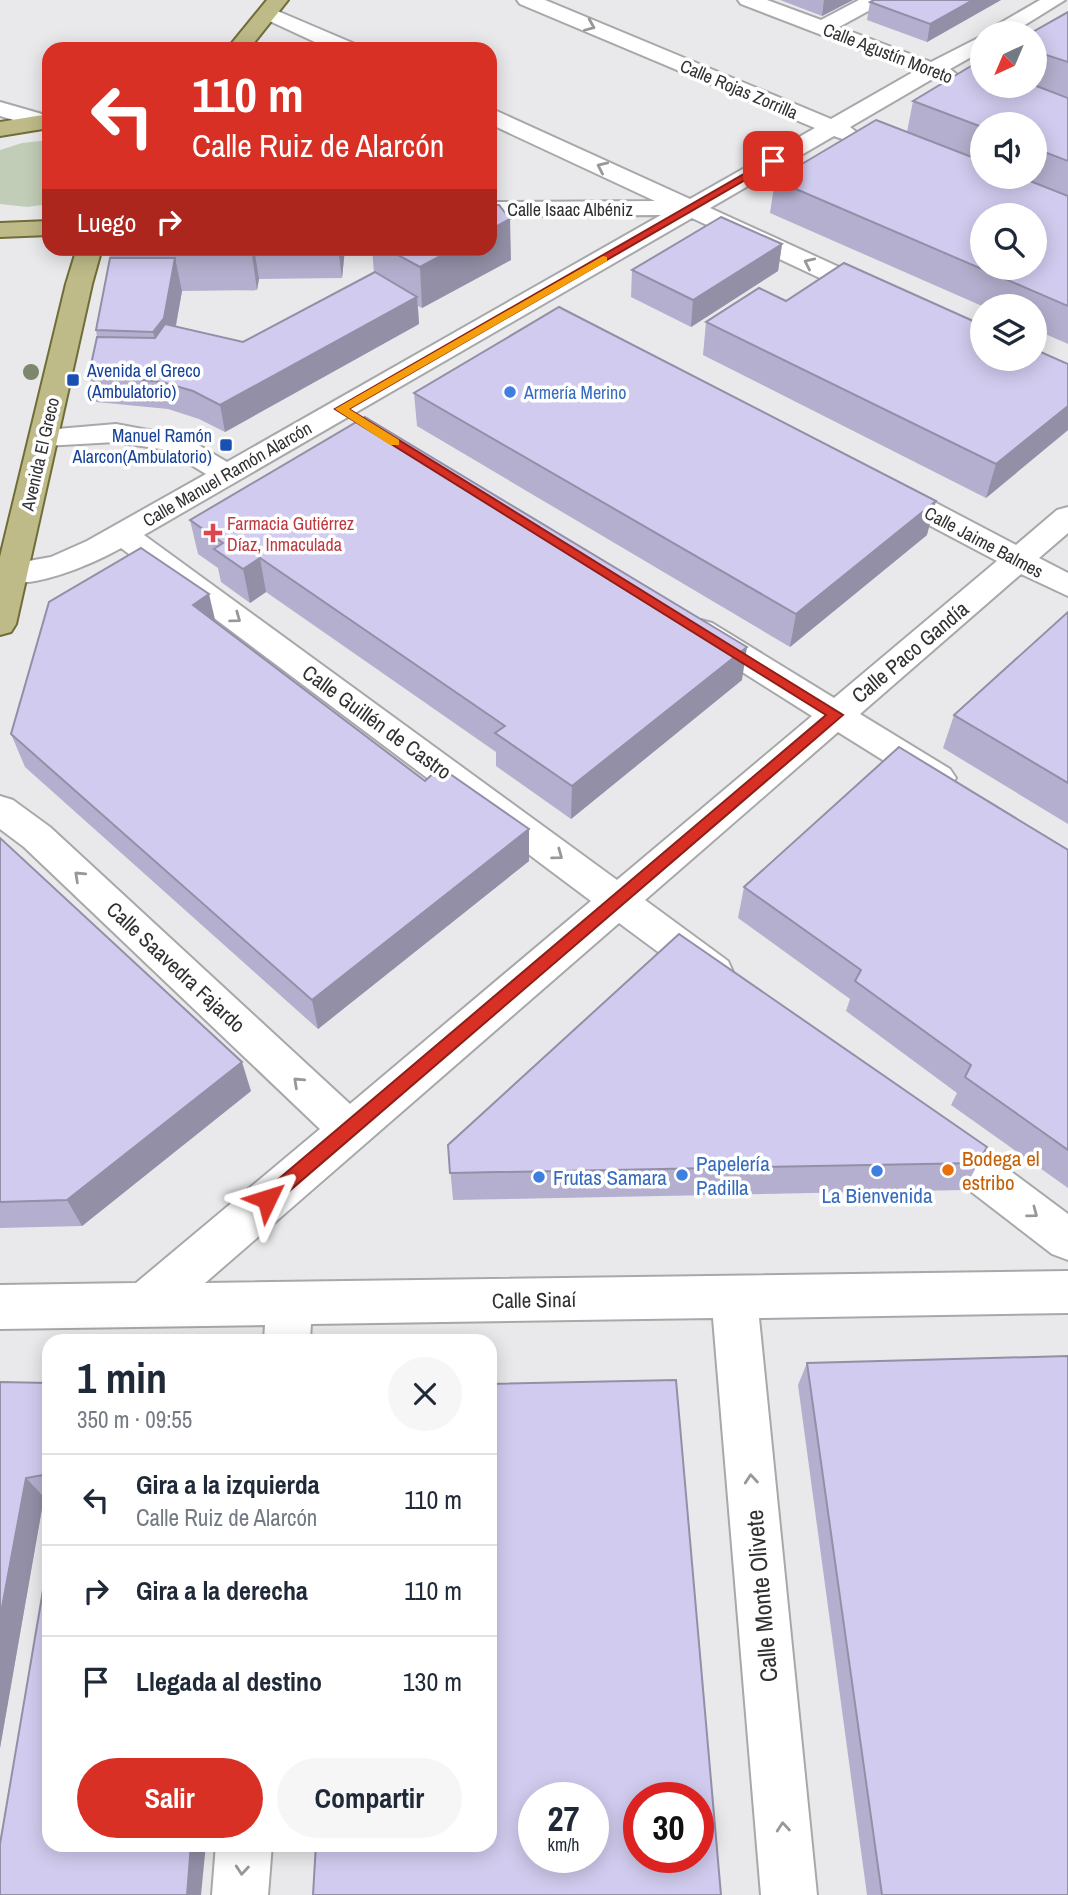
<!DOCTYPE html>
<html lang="es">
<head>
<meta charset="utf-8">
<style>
	body { margin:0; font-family:"Archivo Narrow",sans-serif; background:#f6f6f7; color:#1f2937; height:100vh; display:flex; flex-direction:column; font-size:26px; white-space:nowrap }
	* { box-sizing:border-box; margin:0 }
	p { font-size:23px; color:#747a83 }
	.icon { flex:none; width:38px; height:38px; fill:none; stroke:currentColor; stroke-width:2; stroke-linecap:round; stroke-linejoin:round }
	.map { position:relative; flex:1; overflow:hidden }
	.details { position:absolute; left:42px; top:1334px; width:455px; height:518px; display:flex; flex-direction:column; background:#fff; border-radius:21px; box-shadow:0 4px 18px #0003 }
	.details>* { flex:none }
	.hud { position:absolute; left:42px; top:42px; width:455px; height:214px; border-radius:21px; box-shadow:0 4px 18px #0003; background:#d93025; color:#fff; overflow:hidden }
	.needle { width:46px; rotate:224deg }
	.buttons { position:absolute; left:970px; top:21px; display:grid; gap:14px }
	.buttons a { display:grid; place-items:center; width:77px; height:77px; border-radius:50%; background:#fff; box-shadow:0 4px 18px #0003; font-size:35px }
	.speed { position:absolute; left:518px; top:1782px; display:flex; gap:14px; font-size:35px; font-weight:700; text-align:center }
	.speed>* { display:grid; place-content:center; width:91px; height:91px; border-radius:50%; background:#fff; box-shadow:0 4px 18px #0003; line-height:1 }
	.speed small { font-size:18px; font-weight:400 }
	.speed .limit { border:10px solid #d22; background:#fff; color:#111 }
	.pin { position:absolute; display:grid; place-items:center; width:60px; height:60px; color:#fff; margin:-30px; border-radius:14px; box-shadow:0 4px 10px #0006 }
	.me { position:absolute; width:77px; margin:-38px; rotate:49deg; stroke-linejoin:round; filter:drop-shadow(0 0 5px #0008) }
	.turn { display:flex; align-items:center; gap:24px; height:147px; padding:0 35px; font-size:32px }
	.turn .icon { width:91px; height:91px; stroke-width:2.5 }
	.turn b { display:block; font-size:49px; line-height:60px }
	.then { display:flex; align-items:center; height:66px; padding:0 35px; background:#0003; gap:14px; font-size:26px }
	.round { display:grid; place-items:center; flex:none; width:74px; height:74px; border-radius:37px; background:#f6f6f7 }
	.summary { display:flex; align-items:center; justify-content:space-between; height:119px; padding:0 35px }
	h1 { font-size:42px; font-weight:700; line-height:52px }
	.button { display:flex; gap:14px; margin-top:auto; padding:14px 35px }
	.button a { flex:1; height:80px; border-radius:42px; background:#d93025; color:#fff; font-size:28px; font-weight:700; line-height:80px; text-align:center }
	.button a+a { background:#f6f6f7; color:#1f2937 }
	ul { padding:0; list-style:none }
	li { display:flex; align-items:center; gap:21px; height:91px; padding:0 35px; border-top:2px solid #e0e1e3 }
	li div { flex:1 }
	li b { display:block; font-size:26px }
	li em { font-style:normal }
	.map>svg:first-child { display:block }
	.green { fill:#c1cdb6 }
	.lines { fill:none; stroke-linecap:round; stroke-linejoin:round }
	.minor-casing { stroke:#a7a8a9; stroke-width:4 }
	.major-casing { stroke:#706d38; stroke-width:4 }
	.minor { fill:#fff; fill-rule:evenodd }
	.major { fill:#bebb89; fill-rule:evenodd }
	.tree { fill:#7c876b }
	.wall { fill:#b4afce; fill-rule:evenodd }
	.shaded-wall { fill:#928fa7 }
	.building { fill:#d1ccef; stroke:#928fa7; stroke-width:2; fill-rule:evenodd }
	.oneway { stroke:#989898 }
	.route { fill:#d93025; stroke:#8d1f18; stroke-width:2 }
	.slow { fill:#f59e0b }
	.transit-dot { fill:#1a4fb4; stroke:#fff; stroke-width:2.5 }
	.shop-dot { fill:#3f7fe0; stroke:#fff; stroke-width:2.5 }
	.health-dot { fill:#e0444e; stroke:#fff; stroke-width:2.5 }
	.food-dot { fill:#e8710a; stroke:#fff; stroke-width:2.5 }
	.labels { text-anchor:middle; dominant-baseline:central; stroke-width:7; stroke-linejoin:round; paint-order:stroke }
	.far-street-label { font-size:18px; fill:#313132; stroke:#fff }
	.far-transit-label { font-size:18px; fill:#164399; stroke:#fff; text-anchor:start }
	.far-shop-label { font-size:18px; fill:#366cbe; stroke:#fff; text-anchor:start }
	.far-health-label { font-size:18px; fill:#be3a42; stroke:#fff; text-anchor:start }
	.street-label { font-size:21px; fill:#313132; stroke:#fff }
	.food-label { font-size:21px; fill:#c56008; stroke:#fff; text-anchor:start }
	.shop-label { font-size:21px; fill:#366cbe; stroke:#fff; text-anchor:start }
	.near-street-label { font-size:24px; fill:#313132; stroke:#fff }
</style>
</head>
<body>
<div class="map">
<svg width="1068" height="1895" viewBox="0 0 1068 1895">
	<rect width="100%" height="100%" fill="#e9e9eb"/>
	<!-- green -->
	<path class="green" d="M49 140V204L27 207 0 204V150L22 143Z"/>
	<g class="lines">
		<defs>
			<g id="minor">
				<path d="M517 0H545L831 119 915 71 741 4 738 0H767L821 20 859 0H884L881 4 839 27 931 62 982 36V51L950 69 959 76 956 81 948 83 934 78 850 127 859 134 856 139 848 141 834 136 710 208 887 289 891 295 887 301 878 303 869 301 692 218 144 535 617 880 812 716 690 639 685 631 690 623 701 620 712 623 834 698 997 561 876 497 872 490 876 483 887 481 898 483 1016 545 1057 510 1068 507V533L1039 558 1068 573V596L1021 574 860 714 950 769 956 778 950 787 938 791 926 787 838 732 645 900 728 961 733 972 728 983 714 988 700 983 619 923 205 1283 1068 1271V1313L759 1318 817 1895H761L713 1318 311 1324 310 1340H264L265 1325 0 1329V1285L136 1283 320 1129 24 847 0 829V796L13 800 50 827 350 1104 591 901 121 548C95 563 27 593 0 579L1 566 51 557 87 541 206 474 167 450 116 442 44 446 34 443 30 437 34 431 116 424 185 437 227 462 661 215 490 216V202L655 201 490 124V108L690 199 815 128 520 4Z"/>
				<path d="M1040 0H1065L1012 33H987L990 29Z"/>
				<path d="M268 7 355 44 358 49H330L261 17 258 13 261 9Z"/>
				<path d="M0 102 49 116V126L41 128 0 116Z"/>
				<path d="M932 1118 947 1124 1068 1214V1260L1052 1254 917 1150 911 1137 917 1124Z"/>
				<path d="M216 1844H272L268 1895H212Z"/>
			</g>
			<g id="major">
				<path d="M267 0H288L249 49H227Z"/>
				<path d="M49 114V128L0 136V122Z"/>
				<path d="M49 221V235L0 237V223Z"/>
				<path d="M77 248H102L92 284 16 624 11 632 0 635V557L66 284Z"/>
			</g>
		</defs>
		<!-- minor casing -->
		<use href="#minor" class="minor-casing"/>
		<!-- major casing -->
		<use href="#major" class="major-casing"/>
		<!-- minor -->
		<use href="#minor" class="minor"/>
		<!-- major -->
		<use href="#major" class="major"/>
	</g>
	<!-- trees -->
	<circle class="tree" cx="31" cy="372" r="8"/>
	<!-- wall -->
	<g class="wall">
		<path d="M780 0H853L822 16Z"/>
		<path d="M1001 0 927 42 867 20 870 2Z"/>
		<path d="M1068 12V97L1034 85V33Z"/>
		<path d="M1068 98V344L1034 329V306H982L770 213 775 180 907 132 913 101ZM982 124H1034V177H982Z"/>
		<path d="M782 244 778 271 691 327 631 297 632 270Z"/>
		<path d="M110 248H345L342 278 259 279 257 290 182 291 176 326 243 342 374 273 372 248H490L511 260 422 308 418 306 419 324 225 432 199 419 168 409 96 402 89 374 97 337 96 330 110 258 108 250Z"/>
		<path d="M786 301 1068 364V430L986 498 703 355 706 322Z"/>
		<path d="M414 393 927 535 790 647 417 426Z"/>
		<path d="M190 520 742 680 571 819 496 766V752L266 592 250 603 221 582 218 568 198 554Z"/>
		<path d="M1068 612V824L943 748 954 715Z"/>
		<path d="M216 622 529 861 318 1029 25 767 11 734Z"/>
		<path d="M0 838 251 1091 82 1226 0 1228Z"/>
		<path d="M1068 850V1188L951 1105 957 1093 846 1011 850 999 738 918 744 887Z"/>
		<path d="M448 1145 987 1147 964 1190 453 1200Z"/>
		<path d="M807 1363 1068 1895H867L798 1385Z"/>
		<path d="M0 1382 49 1383V1496L44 1497 0 1748Z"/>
	</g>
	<!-- shaded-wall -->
	<g class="shaded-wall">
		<path d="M824 0H853L822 16Z"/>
		<path d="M973 0H1001L927 42 930 24Z"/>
		<path d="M510 219 511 260 422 308 420 267 455 248H490V230Z"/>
		<path d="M782 244 778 271 691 327 693 300Z"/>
		<path d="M251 248H254L259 279 257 290Z"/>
		<path d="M338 248H345L342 278Z"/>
		<path d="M175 258 182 291 171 351 161 365 153 332Z"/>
		<path d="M417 297 419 324 225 432 220 405Z"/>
		<path d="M1068 406V430L986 498 996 464Z"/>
		<path d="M936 501 927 535 790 647 796 614Z"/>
		<path d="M260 558 266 592 250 603 243 569Z"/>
		<path d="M209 594 217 628 193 605Z"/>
		<path d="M747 647 742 680 571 819 572 786Z"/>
		<path d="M529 829V861L318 1029 312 1000Z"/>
		<path d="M242 1062 251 1091 82 1226 67 1200Z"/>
		<path d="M26 1478 44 1497 0 1748V1618Z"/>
		<path d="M191 1844H206L201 1895H187Z"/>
	</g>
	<!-- building -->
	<g class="building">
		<path d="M874 0H973L930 24 870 2Z"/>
		<path d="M1068 12V62L1034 51V33H1031Z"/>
		<path d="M976 63 982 65V86L1034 85 1068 98V161L1034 148V124H982V127L913 101Z"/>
		<path d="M876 120 982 161V177H1020L1068 196V306L775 180ZM982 215H1034V268H982Z"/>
		<path d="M490 205H499L510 219 490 230Z"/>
		<path d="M721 217 782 244 693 300 632 270Z"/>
		<path d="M110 248H251L108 250Z"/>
		<path d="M385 248H455L420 267Z"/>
		<path d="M110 258H175L164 318 153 332 96 330Z"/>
		<path d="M844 263 982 325V359H1034V349L1068 364V406L996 464 706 322 759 288 786 301Z"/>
		<path d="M375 272 417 297 220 405 193 391 162 382 89 374 97 337 155 338 165 324 243 342Z"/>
		<path d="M559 307 936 501 796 614 414 393Z"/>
		<path d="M365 417 747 647 572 786 495 733 505 726 260 558 243 569 214 549 223 543 190 520Z"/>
		<path d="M141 548 209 594 193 605 425 781 440 767 529 829 312 1000 11 734 49 602Z"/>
		<path d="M1068 612V783L954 715Z"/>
		<path d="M899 747 1068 850V1150L965 1077 971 1065 855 981 861 970 744 887Z"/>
		<path d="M0 838 242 1062 67 1200 0 1202Z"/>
		<path d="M679 934 987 1147 978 1163 450 1173 448 1145Z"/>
		<path d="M1068 1356V1895H882L807 1363Z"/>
		<path d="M676 1380 721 1895H313L316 1844H490V1384ZM534 1797H593V1857H534ZM639 1797H698V1857H639Z"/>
		<path d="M0 1382 49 1383V1474L26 1478 0 1618Z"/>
		<path d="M49 1555V1844H191L187 1895H0V1844Z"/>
	</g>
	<!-- one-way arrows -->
	<defs><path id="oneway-chevron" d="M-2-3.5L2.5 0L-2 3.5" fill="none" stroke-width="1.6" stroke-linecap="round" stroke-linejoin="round" transform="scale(1.75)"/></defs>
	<g class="oneway">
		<use href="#oneway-chevron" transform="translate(590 26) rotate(23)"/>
		<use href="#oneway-chevron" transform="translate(602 167) rotate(-155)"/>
		<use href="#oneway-chevron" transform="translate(809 263) rotate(-155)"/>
		<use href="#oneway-chevron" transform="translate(236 618) rotate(36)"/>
		<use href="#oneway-chevron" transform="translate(558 855) rotate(36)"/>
		<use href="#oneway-chevron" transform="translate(79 876) rotate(-137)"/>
		<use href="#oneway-chevron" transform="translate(298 1082) rotate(-137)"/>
		<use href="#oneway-chevron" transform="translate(1033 1213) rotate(37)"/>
		<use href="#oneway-chevron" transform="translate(751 1479) rotate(-95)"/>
		<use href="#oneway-chevron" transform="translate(783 1827) rotate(-95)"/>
		<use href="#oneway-chevron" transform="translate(242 1870) rotate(95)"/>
	</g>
	<!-- route -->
	<path class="route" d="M770 159 778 161 349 409 843 715 273 1205 267 1207 261 1205 258 1199 261 1194 826 715 335 409Z"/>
	<!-- slow -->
	<path class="slow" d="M603 256 607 257V261L349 409 399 440V445H390L335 409Z"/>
	<!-- markers -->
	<g class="transit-dot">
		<rect x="66" y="373" width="14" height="14" rx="3.5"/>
		<rect x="219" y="438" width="14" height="14" rx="3.5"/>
	</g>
	<g class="shop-dot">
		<circle cx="510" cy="392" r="7"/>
		<circle cx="877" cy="1171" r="7"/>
		<circle cx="682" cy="1175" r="7"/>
		<circle cx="539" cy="1177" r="7"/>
	</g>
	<path class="health-dot" d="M209.5 522.5h7v7h7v7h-7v7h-7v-7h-7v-7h7z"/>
	<circle class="food-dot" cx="948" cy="1170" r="7"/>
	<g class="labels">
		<!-- far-street labels -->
		<g class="far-street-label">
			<text transform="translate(888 53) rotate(21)">Calle Agustín Moreto</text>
			<text transform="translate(739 89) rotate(23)">Calle Rojas Zorrilla</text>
			<text x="570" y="209">Calle Isaac Albéniz</text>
			<text transform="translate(40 454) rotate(-77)">Avenida El Greco</text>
			<text transform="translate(227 474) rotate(-30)">Calle Manuel Ramón Alarcón</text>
			<text transform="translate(984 542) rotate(28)">Calle Jaime Balmes</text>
		</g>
		<!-- far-transit labels -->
		<g class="far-transit-label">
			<text x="87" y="370">Avenida el Greco<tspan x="87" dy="21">(Ambulatorio)</tspan></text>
			<text x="212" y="435" text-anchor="end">Manuel Ramón<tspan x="212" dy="21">Alarcon(Ambulatorio)</tspan></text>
		</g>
		<!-- far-shop labels -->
		<g class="far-shop-label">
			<text x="524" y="392">Armería Merino</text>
		</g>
		<!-- far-health labels -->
		<g class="far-health-label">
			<text x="227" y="523">Farmacia Gutiérrez<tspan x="227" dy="21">Díaz, Inmaculada</tspan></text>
		</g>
		<!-- street labels -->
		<g class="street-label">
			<text transform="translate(910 652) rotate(-40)">Calle Paco Gandía</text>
			<text transform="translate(377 722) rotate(36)">Calle Guillén de Castro</text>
			<text transform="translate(176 967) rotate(43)">Calle Saavedra Fajardo</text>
			<text transform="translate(534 1300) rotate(-1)">Calle Sinaí</text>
		</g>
		<!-- food labels -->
		<g class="food-label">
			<text x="962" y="1158">Bodega el<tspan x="962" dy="24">estribo</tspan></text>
		</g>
		<!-- shop labels -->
		<g class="shop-label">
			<text x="696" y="1163">Papelería<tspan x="696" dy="24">Padilla</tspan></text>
			<text x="553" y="1177">Frutas Samara</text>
			<text x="877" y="1195" text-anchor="middle">La Bienvenida</text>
		</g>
		<!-- near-street labels -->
		<g class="near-street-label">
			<text transform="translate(761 1596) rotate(-95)">Calle Monte Olivete</text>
		</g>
	</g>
</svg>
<div class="buttons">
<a><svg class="needle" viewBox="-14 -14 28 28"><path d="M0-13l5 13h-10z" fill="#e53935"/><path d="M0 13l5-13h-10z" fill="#747a83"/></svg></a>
<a><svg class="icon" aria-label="sound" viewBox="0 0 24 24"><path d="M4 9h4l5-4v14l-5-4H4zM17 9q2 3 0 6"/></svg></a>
<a><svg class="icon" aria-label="search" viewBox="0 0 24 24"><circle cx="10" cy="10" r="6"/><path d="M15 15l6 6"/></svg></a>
<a><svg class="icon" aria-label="layers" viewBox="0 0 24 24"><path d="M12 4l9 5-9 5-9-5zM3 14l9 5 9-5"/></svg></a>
</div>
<div class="speed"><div>27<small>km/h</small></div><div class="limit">30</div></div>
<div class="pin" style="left:773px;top:161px;background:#d93025"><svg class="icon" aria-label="arrive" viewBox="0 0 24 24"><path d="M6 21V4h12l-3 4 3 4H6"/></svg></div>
<svg class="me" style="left:267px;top:1199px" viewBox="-20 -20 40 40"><path d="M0-17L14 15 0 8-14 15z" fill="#d93025" stroke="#fff" stroke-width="4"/></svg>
<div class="hud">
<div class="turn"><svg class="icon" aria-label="left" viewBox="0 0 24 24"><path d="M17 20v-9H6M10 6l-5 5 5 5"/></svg><div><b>110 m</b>Calle Ruiz de Alarcón</div></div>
<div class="then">Luego<svg class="icon" aria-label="right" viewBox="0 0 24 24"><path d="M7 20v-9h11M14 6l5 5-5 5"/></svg></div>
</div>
<section class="details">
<div class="summary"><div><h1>1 min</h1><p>350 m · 09:55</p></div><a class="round"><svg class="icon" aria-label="close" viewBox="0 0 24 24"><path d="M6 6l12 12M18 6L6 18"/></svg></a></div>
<ul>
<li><svg class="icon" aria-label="left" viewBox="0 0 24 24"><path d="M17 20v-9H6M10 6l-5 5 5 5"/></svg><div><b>Gira a la izquierda</b><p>Calle Ruiz de Alarcón</p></div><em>110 m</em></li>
<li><svg class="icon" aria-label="right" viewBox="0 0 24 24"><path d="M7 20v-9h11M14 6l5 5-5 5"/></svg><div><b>Gira a la derecha</b></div><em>110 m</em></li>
<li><svg class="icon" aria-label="arrive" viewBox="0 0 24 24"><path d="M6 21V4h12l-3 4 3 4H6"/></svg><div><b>Llegada al destino</b></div><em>130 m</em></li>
</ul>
<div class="button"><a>Salir</a><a>Compartir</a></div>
</section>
</div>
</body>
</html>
